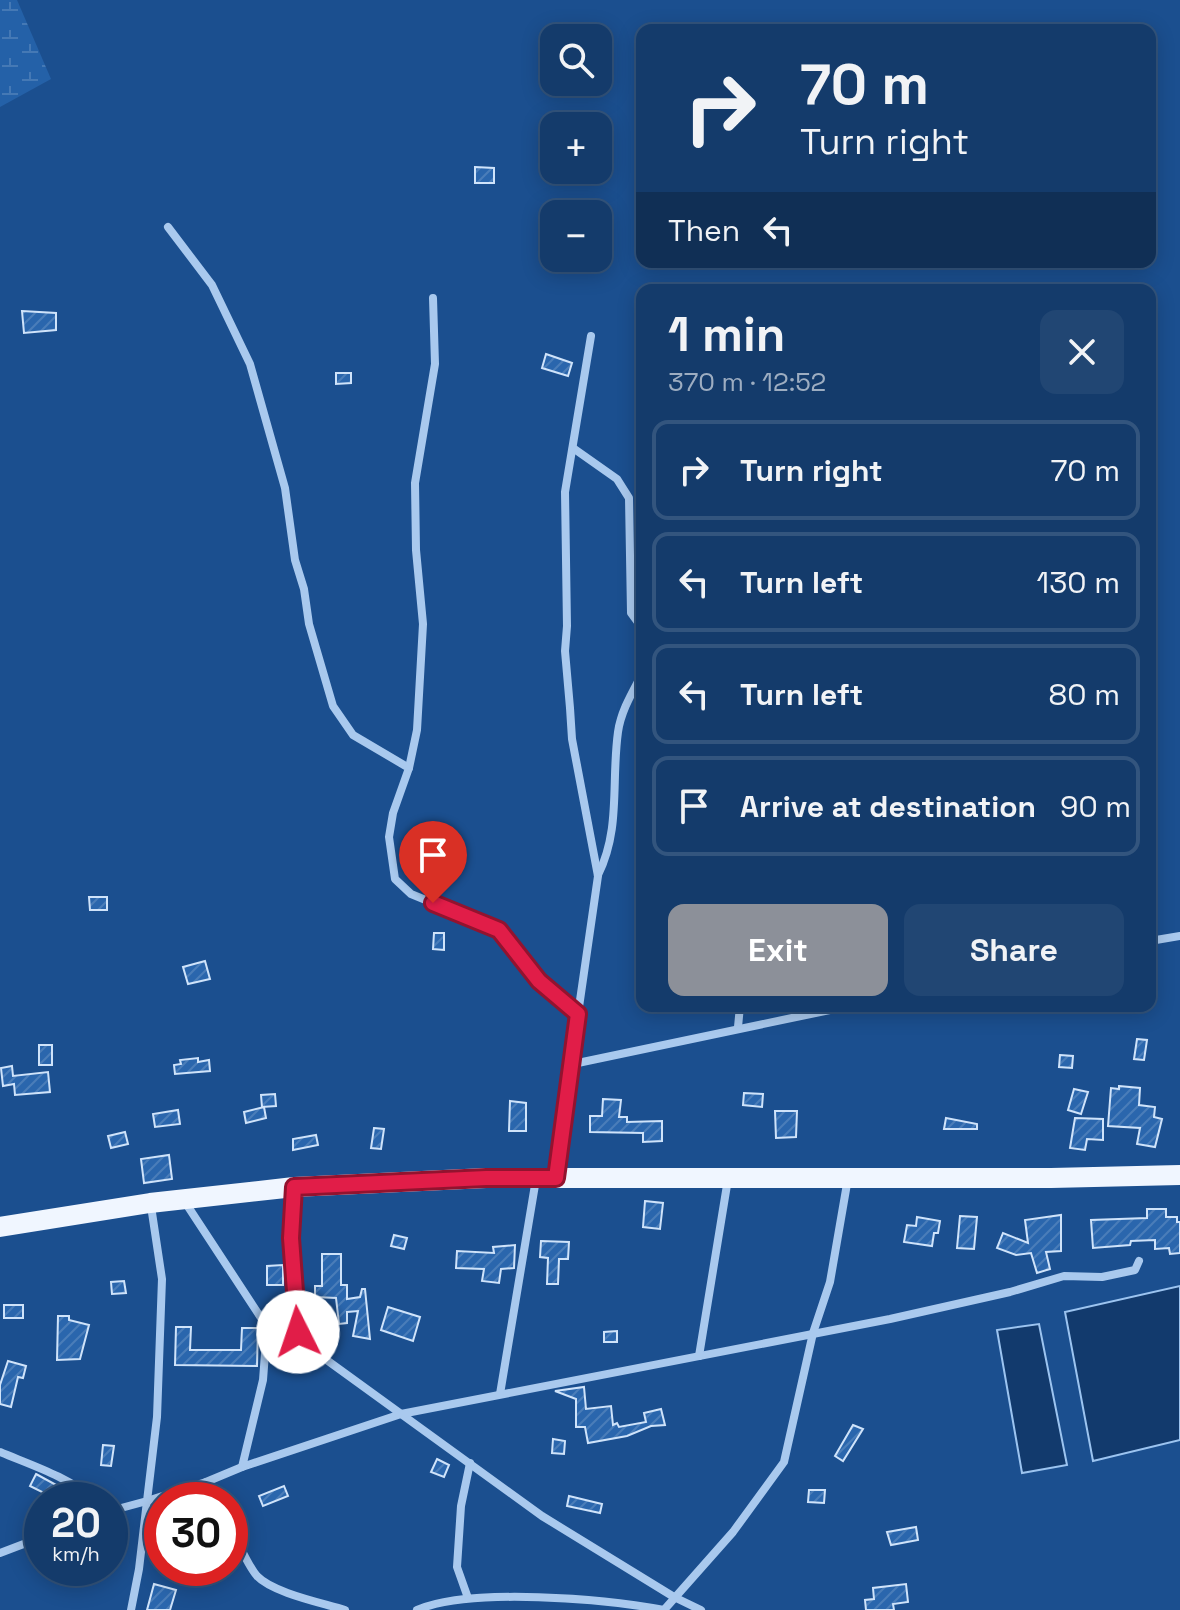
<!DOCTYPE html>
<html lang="en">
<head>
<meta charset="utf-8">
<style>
	body { margin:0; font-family:"Space Grotesk",sans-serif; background:#214673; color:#f1f3f6; height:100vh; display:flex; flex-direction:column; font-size:30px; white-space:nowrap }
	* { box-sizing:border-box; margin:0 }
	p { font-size:26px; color:#9dadc1 }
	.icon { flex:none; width:44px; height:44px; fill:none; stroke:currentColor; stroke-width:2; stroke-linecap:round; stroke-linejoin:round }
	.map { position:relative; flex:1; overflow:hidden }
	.sheet { position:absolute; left:636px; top:284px; width:520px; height:728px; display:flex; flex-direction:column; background:#143b6b; border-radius:16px; box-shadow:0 4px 20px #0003,0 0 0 2px #33557e }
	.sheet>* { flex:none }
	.hud { position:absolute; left:636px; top:24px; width:520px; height:244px; border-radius:16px; box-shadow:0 4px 20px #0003,0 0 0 2px #33557e; background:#143b6b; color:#f1f3f6; overflow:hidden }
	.fabs { position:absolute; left:540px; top:24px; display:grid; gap:16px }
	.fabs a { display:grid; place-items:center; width:72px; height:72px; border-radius:16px; background:#143b6b; box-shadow:0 4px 20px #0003,0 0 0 2px #33557e; font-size:40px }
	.speed { position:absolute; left:24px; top:1482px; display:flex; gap:16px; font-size:40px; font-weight:700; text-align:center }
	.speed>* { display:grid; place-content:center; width:104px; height:104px; border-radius:50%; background:#143b6b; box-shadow:0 4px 20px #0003,0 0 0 2px #33557e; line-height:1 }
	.speed small { font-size:20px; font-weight:400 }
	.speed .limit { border:12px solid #d22; background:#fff; color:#111 }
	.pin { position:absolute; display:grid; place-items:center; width:68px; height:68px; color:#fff; margin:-82px -34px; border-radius:50% 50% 50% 0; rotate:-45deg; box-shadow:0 0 8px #0007 }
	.pin .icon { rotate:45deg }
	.me { position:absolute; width:88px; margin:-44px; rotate:356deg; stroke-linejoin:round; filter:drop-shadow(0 0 6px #0008) }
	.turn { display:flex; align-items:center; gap:28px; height:168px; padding:0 32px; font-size:36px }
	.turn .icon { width:104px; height:104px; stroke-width:2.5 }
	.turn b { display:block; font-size:56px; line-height:68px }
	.then { display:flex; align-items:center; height:76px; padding:0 32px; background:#0003; gap:16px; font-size:30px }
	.round { display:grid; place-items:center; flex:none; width:84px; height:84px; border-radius:16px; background:#214673 }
	.summary { display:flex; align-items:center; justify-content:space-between; height:136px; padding:0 32px }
	h1 { font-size:48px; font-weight:700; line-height:60px }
	.cta { display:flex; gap:16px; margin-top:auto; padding:16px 32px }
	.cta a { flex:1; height:92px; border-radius:16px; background:#8c9099; color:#fff; font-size:32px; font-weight:700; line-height:92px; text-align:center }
	.cta a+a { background:#214673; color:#f1f3f6 }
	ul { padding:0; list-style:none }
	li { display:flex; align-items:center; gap:24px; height:100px; margin:0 16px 12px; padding:0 16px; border:4px solid #33557e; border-radius:16px }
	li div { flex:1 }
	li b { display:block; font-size:30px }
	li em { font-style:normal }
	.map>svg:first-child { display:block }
	.wetland { fill:url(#wetland-marsh) }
	.water { fill:#123a6d; stroke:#9cc4f0; stroke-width:2 }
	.building { fill:url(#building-hatch); stroke:#cfe3fa; stroke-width:2 }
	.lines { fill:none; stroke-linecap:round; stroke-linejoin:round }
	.minor { stroke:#a9c9ee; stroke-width:8 }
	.primary { stroke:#f0f6ff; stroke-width:20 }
	.route-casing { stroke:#92132f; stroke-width:20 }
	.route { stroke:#e11d48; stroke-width:14 }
</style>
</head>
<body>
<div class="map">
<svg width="1180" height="1610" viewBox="0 0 1180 1610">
	<defs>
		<pattern id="wetland-marsh" width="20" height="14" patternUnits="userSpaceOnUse" patternTransform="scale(2)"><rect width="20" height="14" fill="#2461a8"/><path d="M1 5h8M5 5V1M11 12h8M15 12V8" fill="none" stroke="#4579b5"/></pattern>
		<pattern id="building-hatch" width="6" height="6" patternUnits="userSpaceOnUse" patternTransform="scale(2)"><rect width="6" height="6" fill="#2a66ad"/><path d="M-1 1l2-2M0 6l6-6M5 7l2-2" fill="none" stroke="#4a7db9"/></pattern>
	</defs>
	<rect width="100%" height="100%" fill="#1b4f8f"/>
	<!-- wetland -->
	<path class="wetland" d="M0 0H17L51 79 0 107Z"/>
	<!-- water -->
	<g class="water">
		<path d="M1180 1286V1440L1093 1461 1065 1312Z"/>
		<path d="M1039 1324 1067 1465 1022 1473 997 1330Z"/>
	</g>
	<!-- building -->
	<g class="building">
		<path d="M475 167 494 168V183H475Z"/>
		<path d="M22 311 56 313V330L24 333Z"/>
		<path d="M546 354 572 363 568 376 542 368Z"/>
		<path d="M336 373H351V383L336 384Z"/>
		<path d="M89 897H107V910H90Z"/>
		<path d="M434 933H444V950L433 949Z"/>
		<path d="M205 961 210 979 188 984 183 967Z"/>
		<path d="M1137 1039 1147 1040 1144 1060 1134 1059Z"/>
		<rect x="39" y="1045" width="13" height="20"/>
		<path d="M1060 1055 1073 1056 1072 1068 1059 1067Z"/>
		<path d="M198 1058V1062L209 1060 210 1071 175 1074 174 1065 181 1064 180 1060Z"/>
		<path d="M12 1066 13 1076 48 1072 50 1092 15 1095 14 1084 3 1086 1 1068Z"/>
		<path d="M1119 1086 1140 1088 1139 1105 1155 1107 1154 1117 1162 1119 1155 1147 1137 1144 1140 1128 1108 1126 1111 1088 1119 1089Z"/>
		<path d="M1074 1089 1088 1092 1081 1114 1068 1110Z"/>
		<path d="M744 1093 763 1094 762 1107 743 1105Z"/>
		<path d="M275 1094 276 1106 262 1107 261 1095Z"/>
		<path d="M603 1099 621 1100 619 1117H627V1122L662 1121V1141L643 1142V1133L590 1132V1116H602Z"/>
		<path d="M510 1101 526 1103V1131H509Z"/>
		<path d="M264 1107 266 1118 246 1123 244 1112Z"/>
		<path d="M178 1110 180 1124 155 1127 153 1114Z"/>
		<path d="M775 1111H797L796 1137 776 1138Z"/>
		<path d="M946 1118 977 1124V1129H944Z"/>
		<path d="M1075 1118 1103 1119V1140L1087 1139 1085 1150 1070 1148Z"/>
		<path d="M374 1128 384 1129 381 1149 371 1148Z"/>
		<path d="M125 1132 128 1144 111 1148 108 1136Z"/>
		<path d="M316 1135 318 1145 293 1150V1139Z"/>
		<path d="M169 1155 172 1179 144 1183 141 1159Z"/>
		<path d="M645 1201 663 1203 660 1229 643 1227Z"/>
		<path d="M1147 1209H1166V1217H1177V1222H1180V1253L1170 1254 1169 1248 1155 1249V1240L1131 1241 1130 1245 1093 1248 1091 1220 1147 1218Z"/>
		<path d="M1061 1215V1251L1046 1252 1050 1269 1037 1273 1031 1253 1016 1255 997 1248 1003 1233 1028 1243 1025 1220Z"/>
		<path d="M960 1216 977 1217 974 1249 957 1248Z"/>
		<path d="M917 1217 940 1221 938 1233H934L932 1246 904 1242 907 1225 916 1226Z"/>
		<path d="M394 1235 407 1238 404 1249 391 1246Z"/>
		<path d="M541 1241 569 1242 568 1259H559L558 1284H547L548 1258 540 1257Z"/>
		<path d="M515 1245 514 1268 501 1269 499 1283 482 1281 484 1269 456 1268 457 1251 494 1253 493 1247Z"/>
		<path d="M322 1254H341V1285H347V1299L360 1297 362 1289H365L370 1339 353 1336 358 1311 347 1312V1323L339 1324 336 1298 315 1297V1286H322Z"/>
		<path d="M283 1265V1285H267V1266Z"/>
		<path d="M124 1281 126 1293 112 1294 111 1282Z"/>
		<rect x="4" y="1305" width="19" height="13"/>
		<path d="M388 1307 420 1317 413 1341 381 1330Z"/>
		<path d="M58 1316H69V1320L89 1325 80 1359 57 1360Z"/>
		<path d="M176 1327H191L190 1350H241L242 1328H258L257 1366 175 1365Z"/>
		<path d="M617 1331V1342H604V1332Z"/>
		<path d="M8 1361 26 1366 23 1378 18 1377 11 1407 0 1404V1385Z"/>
		<path d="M584 1387 586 1409 611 1406 613 1425 617 1423 619 1427 646 1422 644 1413 661 1409 665 1425 651 1426 627 1436 588 1443 585 1427H576V1399L555 1391Z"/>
		<path d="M853 1425 863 1429 843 1461 835 1456Z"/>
		<path d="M553 1439 565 1441 564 1454 552 1453Z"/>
		<path d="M103 1445 114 1446 111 1466 101 1465Z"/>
		<path d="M437 1459 449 1465 444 1477 431 1472Z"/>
		<path d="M36 1474 58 1486 52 1497 30 1486Z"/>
		<path d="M284 1486 288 1496 263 1506 259 1496Z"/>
		<path d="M809 1490H825L824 1503 808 1502Z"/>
		<path d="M569 1496 602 1504 600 1513 567 1506Z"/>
		<path d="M916 1527 918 1540 891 1545 887 1532Z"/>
		<path d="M154 1584 176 1590 170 1610H147Z"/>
		<path d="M906 1584 908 1602 893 1604 894 1610H866L865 1600 874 1599 873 1588Z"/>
	</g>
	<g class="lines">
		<!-- minor -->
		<g class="minor">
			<path d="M168 227 212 285 250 364 285 488 295 560 304 589 309 624 333 706 353 735 409 768 393 813 389 837 395 879 411 894 499 930 539 981 578 1014"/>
			<path d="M573 448 617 479 629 498 631 613 642 628"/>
			<path d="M409 768 417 730 423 624 416 550 415 483 435 364 433 298"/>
			<path d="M598 875C621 829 611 782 618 732 621 711 632 693 642 674"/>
			<path d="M1150 941 1180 936"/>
			<path d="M738 1027 740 1006"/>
			<path d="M573 1064 578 1014 598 876 572 739 570 708 565 651 567 626 565 492 591 336"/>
			<path d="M557 1176 573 1064 849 1006"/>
			<path d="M294 1188 291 1238 298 1332 317 1353 542 1516 674 1597 701 1610"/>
			<path d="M185 1202 267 1327 263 1380 242 1467 401 1414 890 1319 1010 1292 1064 1276 1102 1277 1135 1270 1139 1261"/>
			<path d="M267 1327 298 1332"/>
			<path d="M699 1356 728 1179"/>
			<path d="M500 1394 536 1179"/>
			<path d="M0 1452C31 1465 69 1477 94 1500"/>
			<path d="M206 1482 242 1467"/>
			<path d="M110 1511 147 1501 157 1417 162 1279 151 1206"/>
			<path d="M230 1526C238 1541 246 1563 257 1576 273 1593 323 1603 345 1610"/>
			<path d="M0 1553 42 1537"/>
			<path d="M468 1598 457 1567 461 1506 470 1463"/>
			<path d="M131 1610 139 1569 147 1501 206 1482 216 1500"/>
			<path d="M417 1610C471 1587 605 1599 664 1610"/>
			<path d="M664 1610 733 1532 784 1462 813 1333 830 1282 848 1178"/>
		</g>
		<!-- primary -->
		<path class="primary" d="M0 1227 150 1203 294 1187 486 1178H1051L1180 1175"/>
	</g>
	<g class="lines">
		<defs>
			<path id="route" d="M298 1332 291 1238 294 1187 486 1178H556L578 1014 539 981 499 930 433 903"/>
		</defs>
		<!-- route casing -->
		<use href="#route" class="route-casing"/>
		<!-- route -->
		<use href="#route" class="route"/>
	</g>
</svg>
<div class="fabs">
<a><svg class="icon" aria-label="search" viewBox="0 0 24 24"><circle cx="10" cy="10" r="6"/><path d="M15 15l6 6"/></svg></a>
<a>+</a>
<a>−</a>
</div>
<div class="speed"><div>20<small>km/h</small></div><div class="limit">30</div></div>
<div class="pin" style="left:433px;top:903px;background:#d93025"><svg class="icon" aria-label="arrive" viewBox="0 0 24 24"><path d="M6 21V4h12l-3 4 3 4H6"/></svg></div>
<svg class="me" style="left:298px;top:1332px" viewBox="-20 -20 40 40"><circle r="19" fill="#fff"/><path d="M0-13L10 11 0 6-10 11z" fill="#e11d48"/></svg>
<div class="hud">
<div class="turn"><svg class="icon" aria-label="right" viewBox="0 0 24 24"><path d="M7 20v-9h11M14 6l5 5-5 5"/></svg><div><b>70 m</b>Turn right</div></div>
<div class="then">Then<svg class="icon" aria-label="left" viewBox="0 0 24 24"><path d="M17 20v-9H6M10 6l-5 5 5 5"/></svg></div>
</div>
<section class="sheet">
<div class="summary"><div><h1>1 min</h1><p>370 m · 12:52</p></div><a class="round"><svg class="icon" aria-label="close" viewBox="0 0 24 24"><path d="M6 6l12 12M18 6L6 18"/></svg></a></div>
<ul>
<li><svg class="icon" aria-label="right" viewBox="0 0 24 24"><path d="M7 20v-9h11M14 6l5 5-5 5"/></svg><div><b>Turn right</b></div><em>70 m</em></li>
<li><svg class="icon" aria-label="left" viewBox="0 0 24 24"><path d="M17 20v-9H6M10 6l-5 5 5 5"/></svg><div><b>Turn left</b></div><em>130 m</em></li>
<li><svg class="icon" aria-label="left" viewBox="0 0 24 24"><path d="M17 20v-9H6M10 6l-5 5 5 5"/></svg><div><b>Turn left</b></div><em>80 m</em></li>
<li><svg class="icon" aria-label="arrive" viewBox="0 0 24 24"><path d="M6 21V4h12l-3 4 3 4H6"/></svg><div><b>Arrive at destination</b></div><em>90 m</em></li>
</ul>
<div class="cta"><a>Exit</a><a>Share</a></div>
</section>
</div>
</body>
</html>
